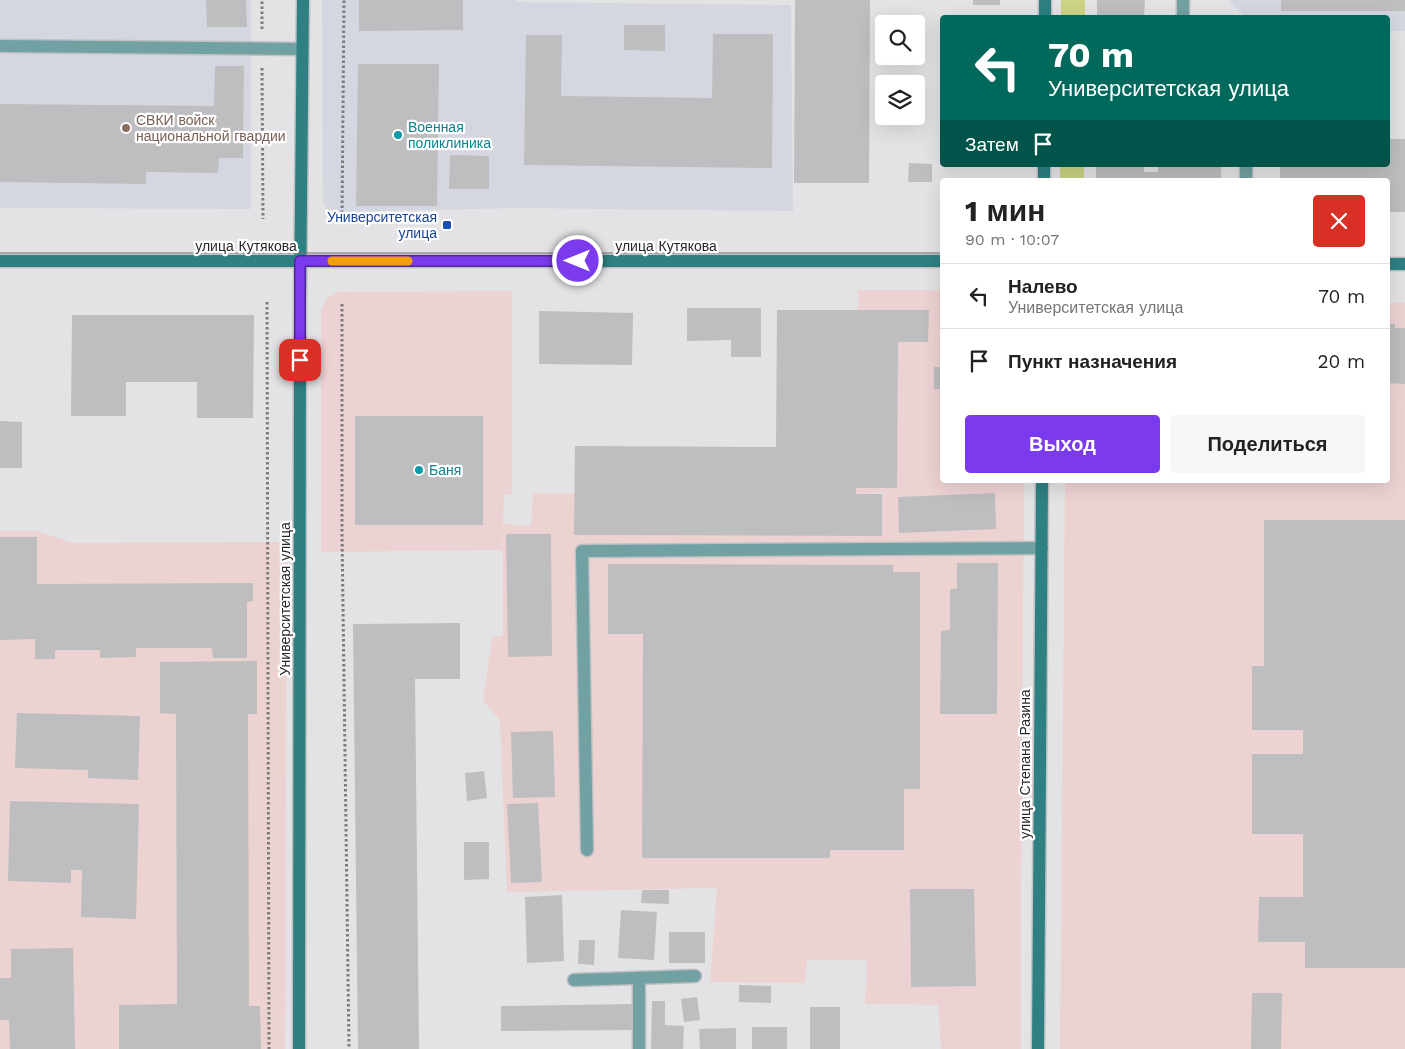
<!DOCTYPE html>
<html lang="ru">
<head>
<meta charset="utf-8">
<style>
	body { margin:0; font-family:"Work Sans",sans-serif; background:#f6f6f6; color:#222; height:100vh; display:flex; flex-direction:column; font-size:19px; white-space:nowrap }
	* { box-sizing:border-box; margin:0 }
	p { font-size:16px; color:#767676 }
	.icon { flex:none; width:28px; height:28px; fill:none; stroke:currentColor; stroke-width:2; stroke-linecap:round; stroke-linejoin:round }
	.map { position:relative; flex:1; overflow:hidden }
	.side { position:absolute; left:940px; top:178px; width:450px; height:305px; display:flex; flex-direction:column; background:#fff; border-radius:5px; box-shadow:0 5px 20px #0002 }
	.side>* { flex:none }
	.hud { position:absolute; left:940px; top:15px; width:450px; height:152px; border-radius:5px; box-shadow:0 5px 20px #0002; background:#00695c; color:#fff; overflow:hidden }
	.controls { position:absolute; left:875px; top:15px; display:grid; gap:10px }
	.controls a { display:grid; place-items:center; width:50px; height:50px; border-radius:5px; background:#fff; box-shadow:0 5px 20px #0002; font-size:25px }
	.pin { position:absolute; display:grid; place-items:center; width:42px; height:42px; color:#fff; margin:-21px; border-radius:10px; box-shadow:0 2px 8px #0006 }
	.me { position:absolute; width:55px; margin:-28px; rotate:270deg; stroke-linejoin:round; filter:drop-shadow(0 0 4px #0008) }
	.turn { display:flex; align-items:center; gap:18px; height:105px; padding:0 25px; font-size:22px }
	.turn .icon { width:65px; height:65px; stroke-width:2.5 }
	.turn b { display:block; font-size:35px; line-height:42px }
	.then { display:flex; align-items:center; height:48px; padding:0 25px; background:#0003; gap:10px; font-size:19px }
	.round { display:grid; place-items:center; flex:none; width:52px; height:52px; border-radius:5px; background:#f6f6f6 }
	.head { display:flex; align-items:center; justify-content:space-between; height:85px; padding:0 25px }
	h1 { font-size:30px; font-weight:700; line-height:38px }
	.button { display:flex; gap:10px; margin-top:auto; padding:10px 25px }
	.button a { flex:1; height:58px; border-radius:5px; background:#7c3aed; color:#fff; font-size:20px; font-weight:700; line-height:58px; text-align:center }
	.button a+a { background:#f6f6f6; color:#222 }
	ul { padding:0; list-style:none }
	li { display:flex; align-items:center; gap:15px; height:65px; padding:0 25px; border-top:1px solid #e0e0e0 }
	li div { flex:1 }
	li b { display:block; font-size:19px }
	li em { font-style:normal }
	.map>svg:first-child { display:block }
	.commercial { fill:#edd2d3 }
	.industrial { fill:#edd2d2 }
	.built { fill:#d5d7e0 }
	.green { fill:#ccd384 }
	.building { fill:#bebec0 }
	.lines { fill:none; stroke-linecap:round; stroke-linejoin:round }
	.lane-casing { stroke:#c1c1c3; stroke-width:15 }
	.street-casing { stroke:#c1c1c3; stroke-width:15 }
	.secondary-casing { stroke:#c1c1c3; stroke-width:15 }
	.path { stroke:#7c7c7d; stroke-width:3; stroke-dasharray:2.5 2.5; stroke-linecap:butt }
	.lane { stroke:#71a1a2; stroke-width:12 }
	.street { stroke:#71a1a2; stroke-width:12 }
	.secondary { stroke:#2e8082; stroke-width:12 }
	.tram { stroke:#737374; stroke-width:1 }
	.route-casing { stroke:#51269a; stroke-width:12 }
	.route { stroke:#7c3aed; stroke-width:9 }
	.slow { stroke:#f59e0b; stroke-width:9 }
	.education-dot { fill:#8d6e63; stroke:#fff; stroke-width:2 }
	.culture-dot { fill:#0f9aa8; stroke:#fff; stroke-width:2 }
	.transit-dot { fill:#1a4fb4; stroke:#fff; stroke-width:2 }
	.labels { text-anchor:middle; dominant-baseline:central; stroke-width:4.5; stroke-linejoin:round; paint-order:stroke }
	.education-label { font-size:14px; fill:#785e54; stroke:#fff; text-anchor:start }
	.culture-label { font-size:14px; fill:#0d838f; stroke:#fff; text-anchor:start }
	.transit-label { font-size:14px; fill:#164399; stroke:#fff; text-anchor:end }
	.street-label { font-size:14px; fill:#272727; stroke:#fff }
</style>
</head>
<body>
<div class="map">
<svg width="1405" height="1049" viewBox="0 0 1405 1049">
	<rect width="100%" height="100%" fill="#e3e3e5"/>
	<!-- commercial -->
	<g class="commercial">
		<path d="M858 290H942V480H1024V488H897V492L856 494Z"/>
		<path d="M512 291V494L504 495 502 550 321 552V310L326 299 339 292Z"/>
		<path d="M1388 303H1405V412L1388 394Z"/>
		<path d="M1021 879V1049H941L938 1005 880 1004 884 960 904 961 901 884Z"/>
	</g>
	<!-- industrial -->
	<g class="industrial">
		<path d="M1388 394 1405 412V1049H1060L1065 480H1388Z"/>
		<path d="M897 488H1024L1021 879 901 884 904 961 884 960 880 1004H865L867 960H807L805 983 710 982 717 888 507 892 500 720 483 701 492 637 503 636V524L531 526 533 493 882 494 897 492Z"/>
		<path d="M0 531H37L73 543 287 542 285 1049H0Z"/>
	</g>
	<!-- built -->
	<g class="built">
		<path d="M0 0H251V209L0 208Z"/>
		<path d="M322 0H516V2L791 5 793 211 516 208 335 212 327 209 323 202Z"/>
		<path d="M1229 0H1405V31H1388V18L1245 17Z"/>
	</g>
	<!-- green -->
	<g class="green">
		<rect x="1061" y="0" width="24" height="17"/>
		<rect x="1060" y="165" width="24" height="15"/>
	</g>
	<!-- building -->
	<g class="building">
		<path d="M206 0H246L247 27H207Z"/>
		<path d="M359 0H463V30L359 31Z"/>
		<path d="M795 0H870L869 183H794Z"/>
		<rect x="973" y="0" width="27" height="5"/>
		<path d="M1097 0H1145L1144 18H1097Z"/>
		<rect x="1281" y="0" width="124" height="11"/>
		<path d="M624 25H665V51L624 50Z"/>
		<path d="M713 34H773L772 168 524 165 526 35H562L561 96 712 98Z"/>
		<path d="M358 64H439L437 206H356Z"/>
		<path d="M215 66H244L243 158H219L218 173 146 172V184L0 182V104L214 106Z"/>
		<path d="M1388 139H1405V212H1388V180H1280V165H1388Z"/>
		<path d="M450 155 489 156V189H449Z"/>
		<path d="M909 163 932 164V182H908Z"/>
		<path d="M1096 165H1144V172H1158V165H1221V180H1096Z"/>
		<path d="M687 308H761V357H731V340L687 341Z"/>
		<path d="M777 310H929L928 342H898L897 488H856V494H882V536L574 535 575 446 776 447Z"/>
		<path d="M539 311 633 313 632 365 539 364Z"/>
		<path d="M72 315H254L253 418H197V382H126V416H71Z"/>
		<path d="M1388 324H1395V328H1405V384L1388 383Z"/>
		<rect x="934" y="367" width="8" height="22"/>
		<rect x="355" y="416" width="128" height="109"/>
		<path d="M0 421 22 422V468H0Z"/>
		<path d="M995 493 996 529 899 533 898 497Z"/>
		<path d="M1264 520H1405V968H1305V942H1258L1259 897H1303V834H1252V754H1303V730H1252V666H1264Z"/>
		<path d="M506 534H551L552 656 508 657Z"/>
		<path d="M0 537H37V584L253 583V601L247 602V658H213L212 648H136V657L100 658V650H55V659H35V639L0 640Z"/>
		<path d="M957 563H998L997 714H940L941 631 950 630V589H957Z"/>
		<path d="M608 564 893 565V572H920V789H904V850H830V858H642L643 634H608Z"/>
		<path d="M460 623V679H415L419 1049H358L353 624Z"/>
		<path d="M257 661V714H248L249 1006H260L261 1049H119V1005L177 1004 176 714 160 713V662Z"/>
		<path d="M17 713 140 716 138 780 88 778V770L15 768Z"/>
		<path d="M553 731 555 797 513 798 511 732Z"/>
		<path d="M484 771 487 798 467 801 465 773Z"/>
		<path d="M10 801 139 804 136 919 81 917 82 870H71V883L8 881Z"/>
		<path d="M538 803 542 882 511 883 507 804Z"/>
		<path d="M464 842H489V879L464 880Z"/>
		<path d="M910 889H974L976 986 911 987Z"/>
		<path d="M642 890H669V904L641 903Z"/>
		<path d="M562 895 564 961 527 963 525 897Z"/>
		<path d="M621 910 657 912 654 960 618 958Z"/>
		<rect x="669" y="932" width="36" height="31"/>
		<path d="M579 940H595L594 965 578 964Z"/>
		<path d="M73 948 75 1049H10L9 1020H0V978H11V949Z"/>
		<path d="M739 985 771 986V1003L739 1002Z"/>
		<path d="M1252 993H1282L1281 1049H1251Z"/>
		<path d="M697 997 700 1020 684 1022 681 999Z"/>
		<path d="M652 1001H665V1025L684 1026 683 1049H651Z"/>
		<path d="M634 1004V1030L501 1031V1006Z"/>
		<rect x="810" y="1007" width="30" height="42"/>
		<rect x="752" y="1027" width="35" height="22"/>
		<path d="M736 1028V1049H700L699 1029Z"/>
	</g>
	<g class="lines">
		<defs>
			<g id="lane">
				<path d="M1183 18V0"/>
				<path d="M0 46 302 49"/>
				<path d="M1246 180V165"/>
				<path d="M587 850 582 551 1042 548"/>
			</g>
			<g id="street">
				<path d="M574 980 695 976"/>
				<path d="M639 1049V978"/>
			</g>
			<g id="secondary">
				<path d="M1045 18V0"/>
				<path d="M1044 180V165"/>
				<path d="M0 261H942"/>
				<path d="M1388 264H1405"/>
				<path d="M299 1049 300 302 303 0"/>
				<path d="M1038 1049 1042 480"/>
			</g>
		</defs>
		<!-- lane casing -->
		<use href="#lane" class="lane-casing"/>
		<!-- street casing -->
		<use href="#street" class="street-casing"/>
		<!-- secondary casing -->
		<use href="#secondary" class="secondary-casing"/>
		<!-- path -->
		<g class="path">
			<path d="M262 29V0"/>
			<path d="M262 68 263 219"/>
			<path d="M342 218 344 0"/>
			<path d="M267 302 269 1049"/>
			<path d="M342 304V533L349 1049"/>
		</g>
		<!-- lane -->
		<use href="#lane" class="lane"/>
		<!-- street -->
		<use href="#street" class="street"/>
		<!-- secondary -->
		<use href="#secondary" class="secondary"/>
		<!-- tram -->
		<path class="tram" d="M0 253H942"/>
	</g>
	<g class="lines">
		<defs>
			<path id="route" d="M300 360V261H578"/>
		</defs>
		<!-- route casing -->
		<use href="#route" class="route-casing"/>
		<!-- route -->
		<use href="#route" class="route"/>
		<!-- slow -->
		<path class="slow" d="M332 261H408"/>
	</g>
	<!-- markers -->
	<circle class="education-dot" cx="126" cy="128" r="5"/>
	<g class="culture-dot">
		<circle cx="398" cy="135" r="5"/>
		<circle cx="419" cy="470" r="5"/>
	</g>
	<rect class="transit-dot" x="442" y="220" width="10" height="10" rx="2.5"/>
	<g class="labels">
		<!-- education labels -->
		<g class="education-label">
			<text x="136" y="120">СВКИ войск<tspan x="136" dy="16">национальной гвардии</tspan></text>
		</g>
		<!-- culture labels -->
		<g class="culture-label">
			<text x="408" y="127">Военная<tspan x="408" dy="16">поликлиника</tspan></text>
			<text x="429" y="470">Баня</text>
		</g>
		<!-- transit labels -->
		<g class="transit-label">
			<text x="437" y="217">Университетская<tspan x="437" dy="16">улица</tspan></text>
		</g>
		<!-- street labels -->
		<g class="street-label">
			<text x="246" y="246">улица Кутякова</text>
			<text x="666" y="246">улица Кутякова</text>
			<text transform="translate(285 599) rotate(-90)">Университетская улица</text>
			<text transform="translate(1025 764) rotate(-90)">улица Степана Разина</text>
		</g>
	</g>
</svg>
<div class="controls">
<a><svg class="icon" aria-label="search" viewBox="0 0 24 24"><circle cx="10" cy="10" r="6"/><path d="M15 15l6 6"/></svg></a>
<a><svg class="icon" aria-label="layers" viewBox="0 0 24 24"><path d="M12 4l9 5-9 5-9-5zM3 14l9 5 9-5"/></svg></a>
</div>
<div class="pin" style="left:300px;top:360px;background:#d93025"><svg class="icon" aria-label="arrive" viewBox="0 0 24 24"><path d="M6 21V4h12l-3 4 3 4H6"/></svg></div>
<svg class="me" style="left:578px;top:261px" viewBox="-20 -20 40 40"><circle r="17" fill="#7c3aed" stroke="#fff" stroke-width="3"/><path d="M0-11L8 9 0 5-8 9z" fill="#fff"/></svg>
<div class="hud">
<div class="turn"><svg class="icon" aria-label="left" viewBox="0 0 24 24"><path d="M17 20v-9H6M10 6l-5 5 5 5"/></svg><div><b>70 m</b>Университетская улица</div></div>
<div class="then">Затем<svg class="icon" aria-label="arrive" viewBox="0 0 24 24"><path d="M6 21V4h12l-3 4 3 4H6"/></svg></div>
</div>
<section class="side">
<div class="head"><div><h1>1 мин</h1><p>90 m · 10:07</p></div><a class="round" style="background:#d93025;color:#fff"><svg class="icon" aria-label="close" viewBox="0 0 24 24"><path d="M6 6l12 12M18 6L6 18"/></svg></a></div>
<ul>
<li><svg class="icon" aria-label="left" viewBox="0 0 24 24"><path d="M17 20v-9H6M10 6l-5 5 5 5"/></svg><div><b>Налево</b><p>Университетская улица</p></div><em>70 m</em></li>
<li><svg class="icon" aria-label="arrive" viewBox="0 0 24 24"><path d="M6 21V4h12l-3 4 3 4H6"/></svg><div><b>Пункт назначения</b></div><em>20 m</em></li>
</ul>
<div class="button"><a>Выход</a><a>Поделиться</a></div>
</section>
</div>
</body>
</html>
